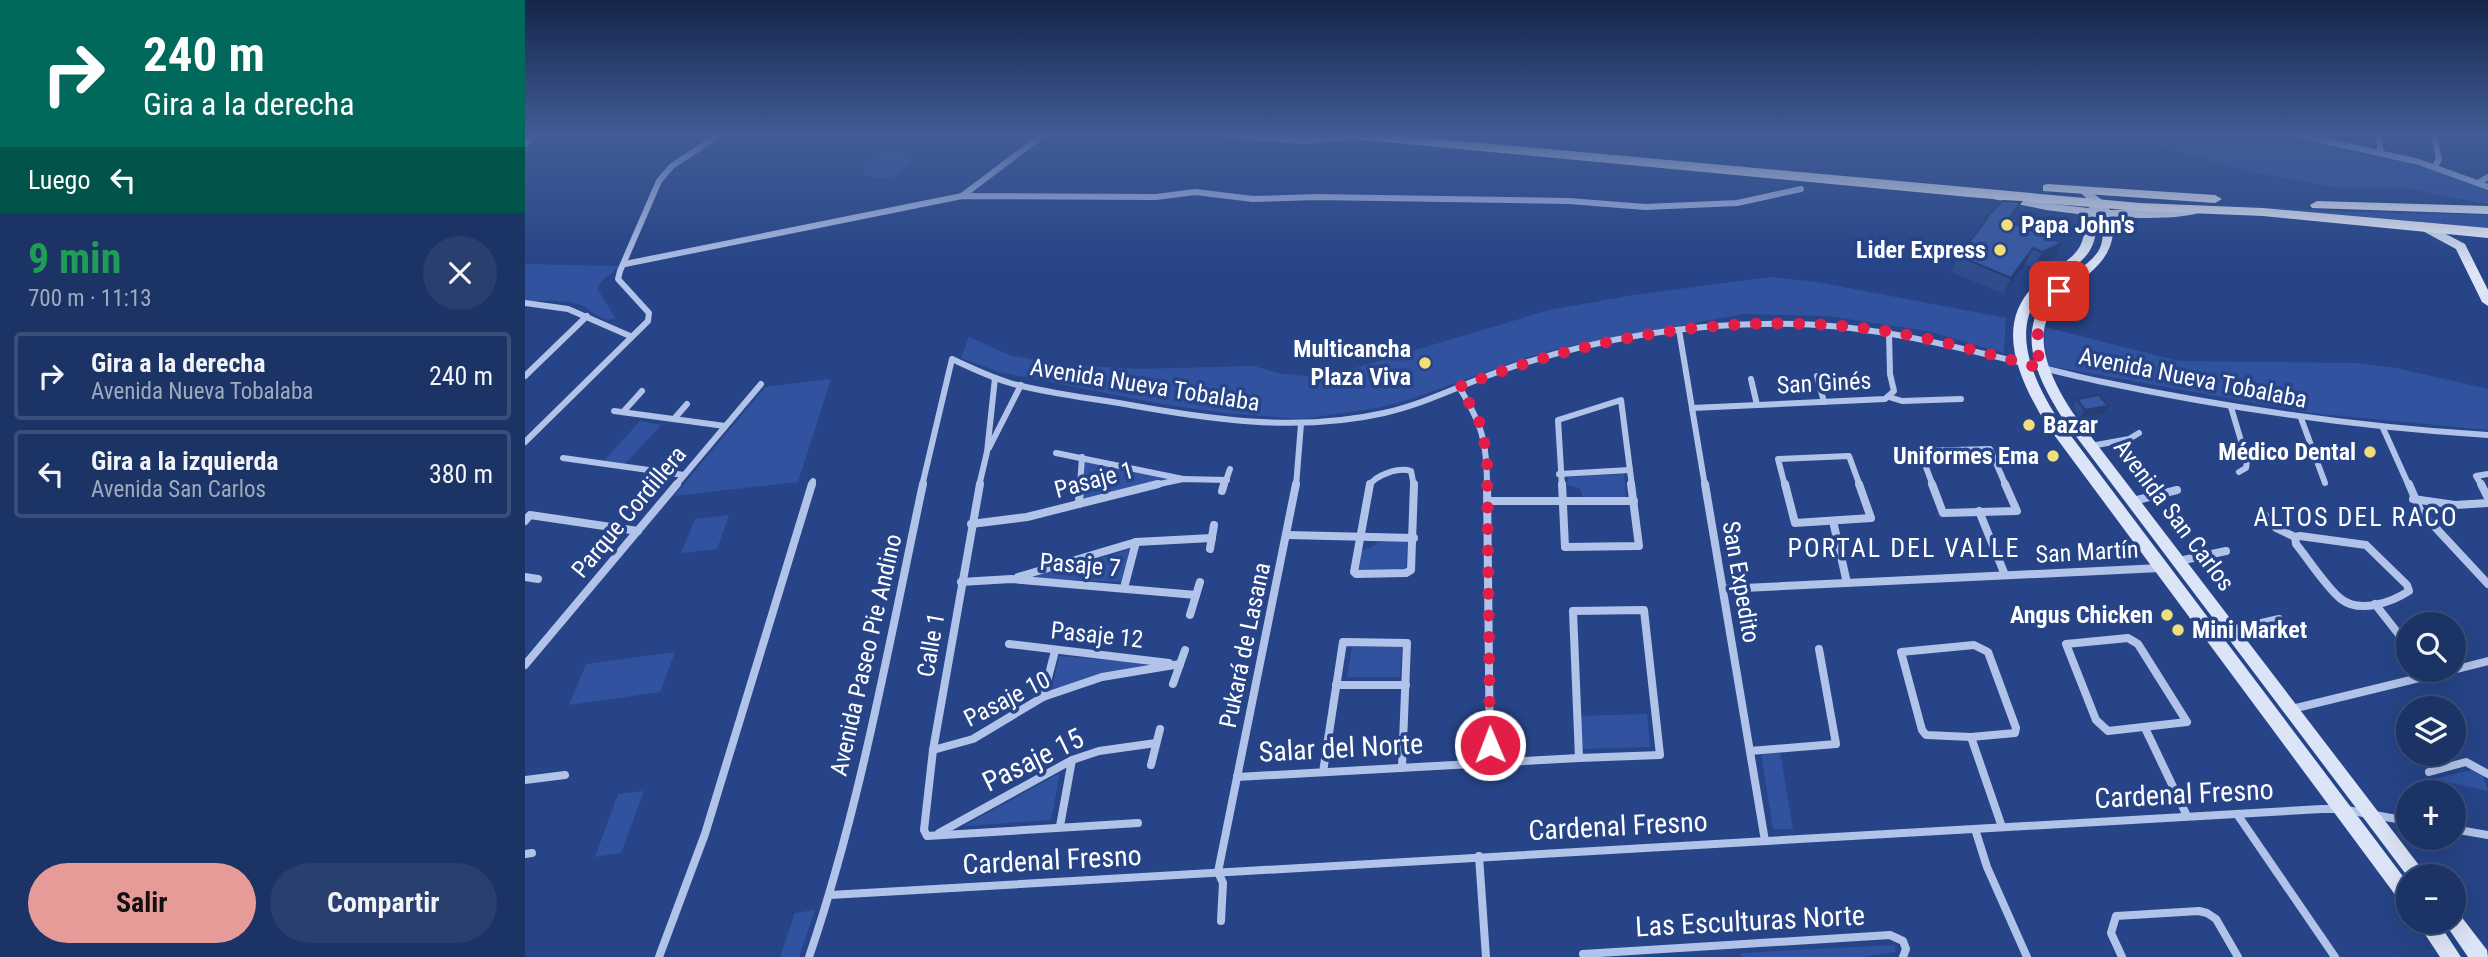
<!DOCTYPE html>
<html lang="es">
<head>
<meta charset="utf-8">
<style>
	body { margin:0; font-family:"Roboto Condensed",sans-serif; background:#293f6e; color:#f1f3f6; height:100vh; display:flex; flex-direction:column; font-size:26px; white-space:nowrap }
	* { box-sizing:border-box; margin:0 }
	p { font-size:23px; color:#a0aabf }
	.icon { flex:none; width:38px; height:38px; fill:none; stroke:currentColor; stroke-width:2; stroke-linecap:round; stroke-linejoin:round }
	.map { position:relative; flex:1; overflow:hidden }
	.side { display:flex; flex-direction:column; background:#1c3365; width:525px }
	.side>* { flex:none }
	.hud { background:#00695c; color:#fff; overflow:hidden }
	.fabs { position:absolute; left:1871px; top:612px; display:grid; gap:14px }
	.fabs a { display:grid; place-items:center; width:70px; height:70px; border-radius:50%; background:#1c3365; box-shadow:0 7px 28px #0002,0 0 0 2px #3a4e79; font-size:35px }
	.pin { position:absolute; display:grid; place-items:center; width:60px; height:60px; color:#fff; margin:-30px; border-radius:14px; box-shadow:0 4px 10px #0006 }
	.me { position:absolute; width:77px; margin:-38px; rotate:359deg; stroke-linejoin:round; filter:drop-shadow(0 0 5px #0008) }
	.turn { display:flex; align-items:center; gap:24px; height:147px; padding:0 28px; font-size:32px }
	.turn .icon { width:91px; height:91px; stroke-width:2.5 }
	.turn b { display:block; font-size:49px; line-height:60px }
	.then { display:flex; align-items:center; height:66px; padding:0 28px; background:#0003; gap:14px; font-size:26px }
	.round { display:grid; place-items:center; flex:none; width:74px; height:74px; border-radius:37px; background:#293f6e }
	.headline { display:flex; align-items:center; justify-content:space-between; height:119px; padding:0 28px }
	h1 { font-size:42px; font-weight:700; line-height:52px; color:#1e9e55 }
	.primary-button { display:flex; gap:14px; margin-top:auto; padding:14px 28px }
	.primary-button a { flex:1; height:80px; border-radius:42px; background:#e69b98; color:#111; font-size:28px; font-weight:700; line-height:80px; text-align:center }
	.primary-button a+a { background:#293f6e; color:#f1f3f6 }
	ul { padding:0; list-style:none }
	li { display:flex; align-items:center; gap:21px; height:88px; margin:0 14px 10px; padding:0 14px; border:4px solid #3a4e79; border-radius:7px }
	li div { flex:1 }
	li b { display:block; font-size:26px }
	li em { font-style:normal }
	main { display:flex; flex:1; min-height:0 }
	.map>svg:first-child { display:block }
	.green { fill:#31539f }
	.lines { fill:none; stroke-linecap:round; stroke-linejoin:round }
	.street-far1 { stroke:#b2c3e9; stroke-width:6 }
	.street { stroke:#b2c3e9; stroke-width:8 }
	.secondary { fill:#dce4f7; fill-rule:evenodd }
	.primary { fill:#f5f7fe; fill-rule:evenodd }
	.wall { fill:#2f4d8d }
	.shaded-wall { fill:#263e73 }
	.building { fill:#3759a4; stroke:#263e73; stroke-width:2 }
	.route { stroke:#e11d48; stroke-width:12; stroke-dasharray:0 21.6 }
	.poi-dot { fill:#f1df77; stroke:#264487; stroke-width:2.5 }
	.labels { text-anchor:middle; dominant-baseline:central; stroke-width:7; stroke-linejoin:round; paint-order:stroke }
	.poi-label { font-size:24px; font-weight:bold; fill:#fff; stroke:#264487; text-anchor:end }
	.street-label { font-size:24px; fill:#fff; stroke:#264487 }
	.neighbourhood-label { font-size:26px; letter-spacing:2px; fill:#fff; stroke:#264487 }
	.near-street-label { font-size:28px; fill:#fff; stroke:#264487 }
</style>
</head>
<body>
<main>
<section class="side">
<div class="hud">
<div class="turn"><svg class="icon" aria-label="right" viewBox="0 0 24 24"><path d="M7 20v-9h11M14 6l5 5-5 5"/></svg><div><b>240 m</b>Gira a la derecha</div></div>
<div class="then">Luego<svg class="icon" aria-label="left" viewBox="0 0 24 24"><path d="M17 20v-9H6M10 6l-5 5 5 5"/></svg></div>
</div>
<div class="headline"><div><h1>9 min</h1><p>700 m · 11:13</p></div><a class="round"><svg class="icon" aria-label="close" viewBox="0 0 24 24"><path d="M6 6l12 12M18 6L6 18"/></svg></a></div>
<ul>
<li><svg class="icon" aria-label="right" viewBox="0 0 24 24"><path d="M7 20v-9h11M14 6l5 5-5 5"/></svg><div><b>Gira a la derecha</b><p>Avenida Nueva Tobalaba</p></div><em>240 m</em></li>
<li><svg class="icon" aria-label="left" viewBox="0 0 24 24"><path d="M17 20v-9H6M10 6l-5 5 5 5"/></svg><div><b>Gira a la izquierda</b><p>Avenida San Carlos</p></div><em>380 m</em></li>
</ul>
<div class="primary-button"><a>Salir</a><a>Compartir</a></div>
</section>
<div class="map">
<svg width="1963" height="957" viewBox="0 0 1963 957">
	<rect width="100%" height="100%" fill="#264487"/>
	<!-- green -->
	<g class="green">
		<path d="M1594 135H1748L1901 167 1963 190V204L1891 190 1859 187H1806L1727 172Z"/>
		<path d="M377 151 386 157 387 161C379 177 350 186 337 171L338 167C347 154 362 150 377 151Z"/>
		<path d="M1717 205 1799 211 1963 215V230Z"/>
		<path d="M0 264 94 266C87 275 78 277 72 288L90 318C77 324 67 310 56 305 39 299 18 301 0 301Z"/>
		<path d="M1245 277 1292 282 1481 318 1479 353 1402 331 1303 316 1218 314 1044 346 1003 357 883 400 853 408 776 419 698 413 631 403 474 372 436 358 444 337 484 355 531 364 613 369 729 366 753 373 797 378 1024 310 1109 295Z"/>
		<path d="M1520 327 1653 361 1832 363 1871 368 1963 389V430L1787 413 1519 365Z"/>
		<path d="M306 379 273 482 149 496 240 387Z"/>
		<path d="M115 421 136 425 100 464 79 461Z"/>
		<path d="M557 457 657 478 555 501Z"/>
		<path d="M1099 474 1101 499H1058L1055 488 1042 485 1043 477Z"/>
		<path d="M204 515 192 549 156 553 170 519Z"/>
		<path d="M854 542H882L881 571 833 572 835 551 847 547Z"/>
		<path d="M604 550 598 582 504 578Z"/>
		<path d="M827 647H877L875 677H822Z"/>
		<path d="M150 652 135 692 44 705 61 664Z"/>
		<path d="M534 656 634 664 575 676 527 689Z"/>
		<path d="M1122 714 1125 747 1058 749 1055 716Z"/>
		<path d="M1236 753H1255L1268 829H1248Z"/>
		<path d="M1947 770 1958 776 1963 791 1907 779Z"/>
		<path d="M535 773 526 820 439 826Z"/>
		<path d="M119 791 96 853 70 857 93 794Z"/>
		<path d="M290 910 274 957H255L270 913Z"/>
		<path d="M1369 945 1371 952 1339 957H1217L1216 953Z"/>
	</g>
	<g class="lines">
		<!-- street-far1 -->
		<g class="street-far1">
			<path d="M703 135 779 141 831 136"/>
			<path d="M1773 135 1894 162 1963 187"/>
			<path d="M1853 135 1856 153"/>
			<path d="M1909 135 1914 159 1910 166"/>
			<path d="M0 144 10 135"/>
			<path d="M1953 183 1963 177"/>
			<path d="M437 196 518 135"/>
			<path d="M100 264 437 196 631 197 670 192 728 199 791 197 1044 201 1120 207 1212 203 1276 189"/>
			<path d="M0 303 43 309 105 336"/>
			<path d="M1154 330 1180 486"/>
			<path d="M0 376 62 316"/>
			<path d="M1292 376 1299 402"/>
			<path d="M1226 379 1232 405"/>
			<path d="M934 387C957 424 962 442 962 486"/>
			<path d="M1364 397 1377 401 1436 399"/>
			<path d="M1706 407 1722 461 1721 468 1714 472"/>
			<path d="M1167 408 1360 399 1369 391 1365 374 1364 332"/>
			<path d="M89 411 200 426"/>
			<path d="M98 412 117 391"/>
			<path d="M1776 418 1800 483"/>
			<path d="M149 419 162 404"/>
			<path d="M1858 428 1884 486"/>
			<path d="M0 442 123 321 124 313 93 279 95 271 134 181 147 166 194 135"/>
			<path d="M1566 446 1604 439 1614 433"/>
			<path d="M464 448 496 385"/>
			<path d="M531 453 658 479"/>
			<path d="M38 458 159 475"/>
			<path d="M1034 474 1105 470"/>
			<path d="M150 486 236 384"/>
			<path d="M286 486 288 481"/>
			<path d="M397 486 427 359C446 368 465 377 485 383 521 393 557 397 594 403 681 419 771 433 859 413 900 404 938 384 978 370 1071 338 1173 321 1272 324 1375 327 1473 359 1573 381 1702 408 1832 427 1963 435"/>
			<path d="M454 486 462 452 470 378"/>
			<path d="M555 486 557 457"/>
			<path d="M625 486 658 479 702 480"/>
			<path d="M699 486 705 469"/>
			<path d="M771 486 776 424"/>
			<path d="M844 486C850 475 874 467 886 471L889 486"/>
			<path d="M1037 486 1033 420 1096 400 1107 486"/>
			<path d="M1260 486 1253 459 1324 456 1335 486"/>
			<path d="M1408 486 1395 451 1465 449 1481 486"/>
			<path d="M1957 486 1951 476 1963 474"/>
		</g>
		<!-- street -->
		<g class="street">
			<path d="M455 484 408 750 399 830 402 836 613 823"/>
			<path d="M845 484 829 572 831 574 881 573 886 570 889 484"/>
			<path d="M962 484 965 762"/>
			<path d="M1037 484 1040 547 1114 546 1106 484"/>
			<path d="M1180 484 1240 841"/>
			<path d="M1260 484 1270 523 1346 518 1334 484"/>
			<path d="M1407 484 1418 513 1492 511 1480 484"/>
			<path d="M1884 484 1896 512 1963 584"/>
			<path d="M1956 484 1963 498"/>
			<path d="M697 491 699 484"/>
			<path d="M1888 499 1930 505 1963 503"/>
			<path d="M963 501H1109"/>
			<path d="M1608 501 1652 490"/>
			<path d="M554 504 555 484"/>
			<path d="M1454 511 1480 575"/>
			<path d="M1738 513 1751 528 1770 537"/>
			<path d="M0 521 5 515 113 531"/>
			<path d="M1308 521 1322 583"/>
			<path d="M446 524 502 517 633 484"/>
			<path d="M762 535 889 538"/>
			<path d="M1775 536 1841 545 1882 585 1884 591C1867 602 1835 614 1816 599 1801 587 1784 560 1771 544L1770 537Z"/>
			<path d="M685 549 689 525"/>
			<path d="M1654 561 1701 551"/>
			<path d="M0 577 13 579"/>
			<path d="M493 577 611 542 687 538"/>
			<path d="M436 582 486 579 671 595"/>
			<path d="M599 588 611 542"/>
			<path d="M1198 589 1635 568"/>
			<path d="M1850 604 1883 646"/>
			<path d="M1119 610 1135 755 1054 758 1048 611Z"/>
			<path d="M665 615 675 582"/>
			<path d="M1706 630 1754 619"/>
			<path d="M1603 638 1613 644 1662 722 1583 731 1571 720 1541 644Z"/>
			<path d="M484 644 644 663"/>
			<path d="M1449 645 1463 652 1491 728 1490 733 1446 737 1401 735 1397 730 1376 652Z"/>
			<path d="M0 665 152 484"/>
			<path d="M1928 670 1963 661"/>
			<path d="M648 684 660 650"/>
			<path d="M811 685H881"/>
			<path d="M518 697 530 651"/>
			<path d="M1767 709 1927 670"/>
			<path d="M1620 728 1662 816"/>
			<path d="M1446 737 1477 827"/>
			<path d="M408 750 448 739 518 697 577 677 655 664"/>
			<path d="M1225 751 1311 744 1294 649"/>
			<path d="M626 765 635 729"/>
			<path d="M798 772 818 642 882 643 877 767"/>
			<path d="M1904 772 1941 762 1963 774"/>
			<path d="M712 777 1054 758"/>
			<path d="M0 780 40 775"/>
			<path d="M1712 814 1810 957"/>
			<path d="M535 826 547 760"/>
			<path d="M1450 829 1462 867 1502 957"/>
			<path d="M1928 829 1963 835"/>
			<path d="M414 833 547 760 574 751 631 743"/>
			<path d="M0 854 7 853"/>
			<path d="M954 856 961 957"/>
			<path d="M305 895 1797 809H1816L1883 821"/>
			<path d="M696 921 698 883 693 872 771 484"/>
			<path d="M1058 954 1365 935 1378 941 1381 949 1378 957"/>
			<path d="M134 957 180 834 287 484"/>
			<path d="M284 957C336 804 364 643 398 484"/>
			<path d="M1597 957 1586 933 1591 916 1674 911 1682 913 1691 919 1713 957"/>
		</g>
		<!-- secondary -->
		<g class="secondary">
			<path d="M1559 187 1580 202 1585 210 1671 207 1677 211C1664 220 1605 218 1587 217 1602 299 1459 277 1548 413L1903 877H1883L1538 419C1510 375 1486 325 1534 284 1547 273 1567 264 1575 248 1579 238 1578 227 1576 216H1572C1572 259 1555 260 1526 284 1481 320 1506 376 1531 416L1883 883V907L1877 904 1521 424C1493 377 1465 319 1518 278 1547 255 1560 256 1561 215L1521 210 1468 199 1466 197 1472 194 1521 203 1563 208 1568 205 1553 190Z"/>
			<path d="M1898 222 1940 244 1963 290V306L1957 302 1931 249 1894 229V223Z"/>
			<path d="M1928 913 1935 915 1962 950 1963 957H1943L1919 922H1928Z"/>
			<path d="M1892 922H1913L1936 957H1915Z"/>
		</g>
		<!-- primary -->
		<g class="primary">
			<path d="M821 135H869L1615 203 1738 208 1963 228V238L1738 216 1615 211 1444 197 828 139Z"/>
			<path d="M1523 184 1690 195 1697 199 1690 203 1518 191V185Z"/>
			<path d="M1792 201 1963 206V214L1787 208 1785 205Z"/>
		</g>
	</g>
	<!-- wall -->
	<g class="wall">
		<path d="M1460 219H1488L1493 220 1491 225 1529 259 1509 268 1500 264 1479 294 1426 272 1433 256 1457 226Z"/>
		<path d="M1552 399 1578 414 1555 418 1548 407Z"/>
	</g>
	<!-- shaded-wall -->
	<g class="shaded-wall">
		<path d="M1496 202 1489 218 1478 234 1485 217Z"/>
		<path d="M1537 243 1529 259 1509 268 1517 252Z"/>
		<path d="M1508 248 1500 264 1479 294 1486 278Z"/>
		<path d="M1583 406 1578 414 1555 418 1560 410Z"/>
	</g>
	<!-- building -->
	<g class="building">
		<path d="M1477 201 1496 202 1485 217 1493 220 1490 224 1537 243 1517 252 1508 248 1486 278 1433 256 1462 219H1460Z"/>
		<path d="M1574 395 1583 406 1560 410 1552 399Z"/>
	</g>
	<!-- sky -->
	<linearGradient id="sky" x2="0" y2="1"><stop stop-color="#15254a"/><stop offset="0.5" stop-color="#415c96"/><stop offset="1" stop-color="#415c96" stop-opacity="0"/></linearGradient>
	<rect width="1963" height="269" fill="url(#sky)"/>
	<g class="lines">
		<!-- route -->
		<path class="route" d="M965 745 962 453 953 417 934 387C1068 334 1222 309 1366 332 1417 340 1466 355 1516 368 1508 338 1513 314 1534 291"/>
	</g>
	<!-- markers -->
	<g class="poi-dot">
		<circle cx="1482" cy="225" r="7"/>
		<circle cx="1475" cy="250" r="7"/>
		<circle cx="900" cy="363" r="7"/>
		<circle cx="1504" cy="425" r="7"/>
		<circle cx="1845" cy="452" r="7"/>
		<circle cx="1528" cy="456" r="7"/>
		<circle cx="1642" cy="615" r="7"/>
		<circle cx="1653" cy="630" r="7"/>
	</g>
	<g class="labels">
		<!-- poi labels -->
		<g class="poi-label">
			<text x="1496" y="225" text-anchor="start">Papa John's</text>
			<text x="1461" y="250">Lider Express</text>
			<text x="886" y="349">Multicancha<tspan x="886" dy="28">Plaza Viva</tspan></text>
			<text x="1518" y="425" text-anchor="start">Bazar</text>
			<text x="1831" y="452">Médico Dental</text>
			<text x="1514" y="456">Uniformes Ema</text>
			<text x="1628" y="615">Angus Chicken</text>
			<text x="1667" y="630" text-anchor="start">Mini Market</text>
		</g>
		<!-- street labels -->
		<g class="street-label">
			<text transform="translate(1668 378) rotate(11)">Avenida Nueva Tobalaba</text>
			<text transform="translate(1299 383) rotate(-3)">San Ginés</text>
			<text transform="translate(620 385) rotate(9)">Avenida Nueva Tobalaba</text>
			<text transform="translate(569 480) rotate(-15)">Pasaje 1</text>
			<text transform="translate(104 512) rotate(-50)">Parque Cordillera</text>
			<text transform="translate(1649 515) rotate(53)">Avenida San Carlos</text>
			<text transform="translate(1562 552) rotate(-3)">San Martín</text>
			<text transform="translate(555 565) rotate(5)">Pasaje 7</text>
			<text transform="translate(1216 582) rotate(80)">San Expedito</text>
			<text transform="translate(572 635) rotate(6)">Pasaje 12</text>
			<text transform="translate(406 645) rotate(-80)">Calle 1</text>
			<text transform="translate(720 645) rotate(-78)">Pukará de Lasana</text>
			<text transform="translate(341 655) rotate(-77)">Avenida Paseo Pie Andino</text>
			<text transform="translate(482 699) rotate(-27)">Pasaje 10</text>
		</g>
		<!-- neighbourhood labels -->
		<g class="neighbourhood-label">
			<text x="1831" y="517">ALTOS DEL RACO</text>
			<text x="1379" y="548">PORTAL DEL VALLE</text>
		</g>
		<!-- near-street labels -->
		<g class="near-street-label">
			<text transform="translate(816 748) rotate(-3)">Salar del Norte</text>
			<text transform="translate(508 760) rotate(-26)">Pasaje 15</text>
			<text transform="translate(1659 794) rotate(-3)">Cardenal Fresno</text>
			<text transform="translate(1093 826) rotate(-3)">Cardenal Fresno</text>
			<text transform="translate(527 860) rotate(-3)">Cardenal Fresno</text>
			<text transform="translate(1225 921) rotate(-3)">Las Esculturas Norte</text>
		</g>
	</g>
</svg>
<div class="fabs">
<a><svg class="icon" aria-label="search" viewBox="0 0 24 24"><circle cx="10" cy="10" r="6"/><path d="M15 15l6 6"/></svg></a>
<a><svg class="icon" aria-label="layers" viewBox="0 0 24 24"><path d="M12 4l9 5-9 5-9-5zM3 14l9 5 9-5"/></svg></a>
<a>+</a>
<a>−</a>
</div>
<div class="pin" style="left:1534px;top:291px;background:#d93025"><svg class="icon" aria-label="arrive" viewBox="0 0 24 24"><path d="M6 21V4h12l-3 4 3 4H6"/></svg></div>
<svg class="me" style="left:965px;top:745px" viewBox="-20 -20 40 40"><circle r="17" fill="#e11d48" stroke="#fff" stroke-width="3"/><path d="M0-11L8 9 0 5-8 9z" fill="#fff"/></svg>
</div>
</main>
</body>
</html>
